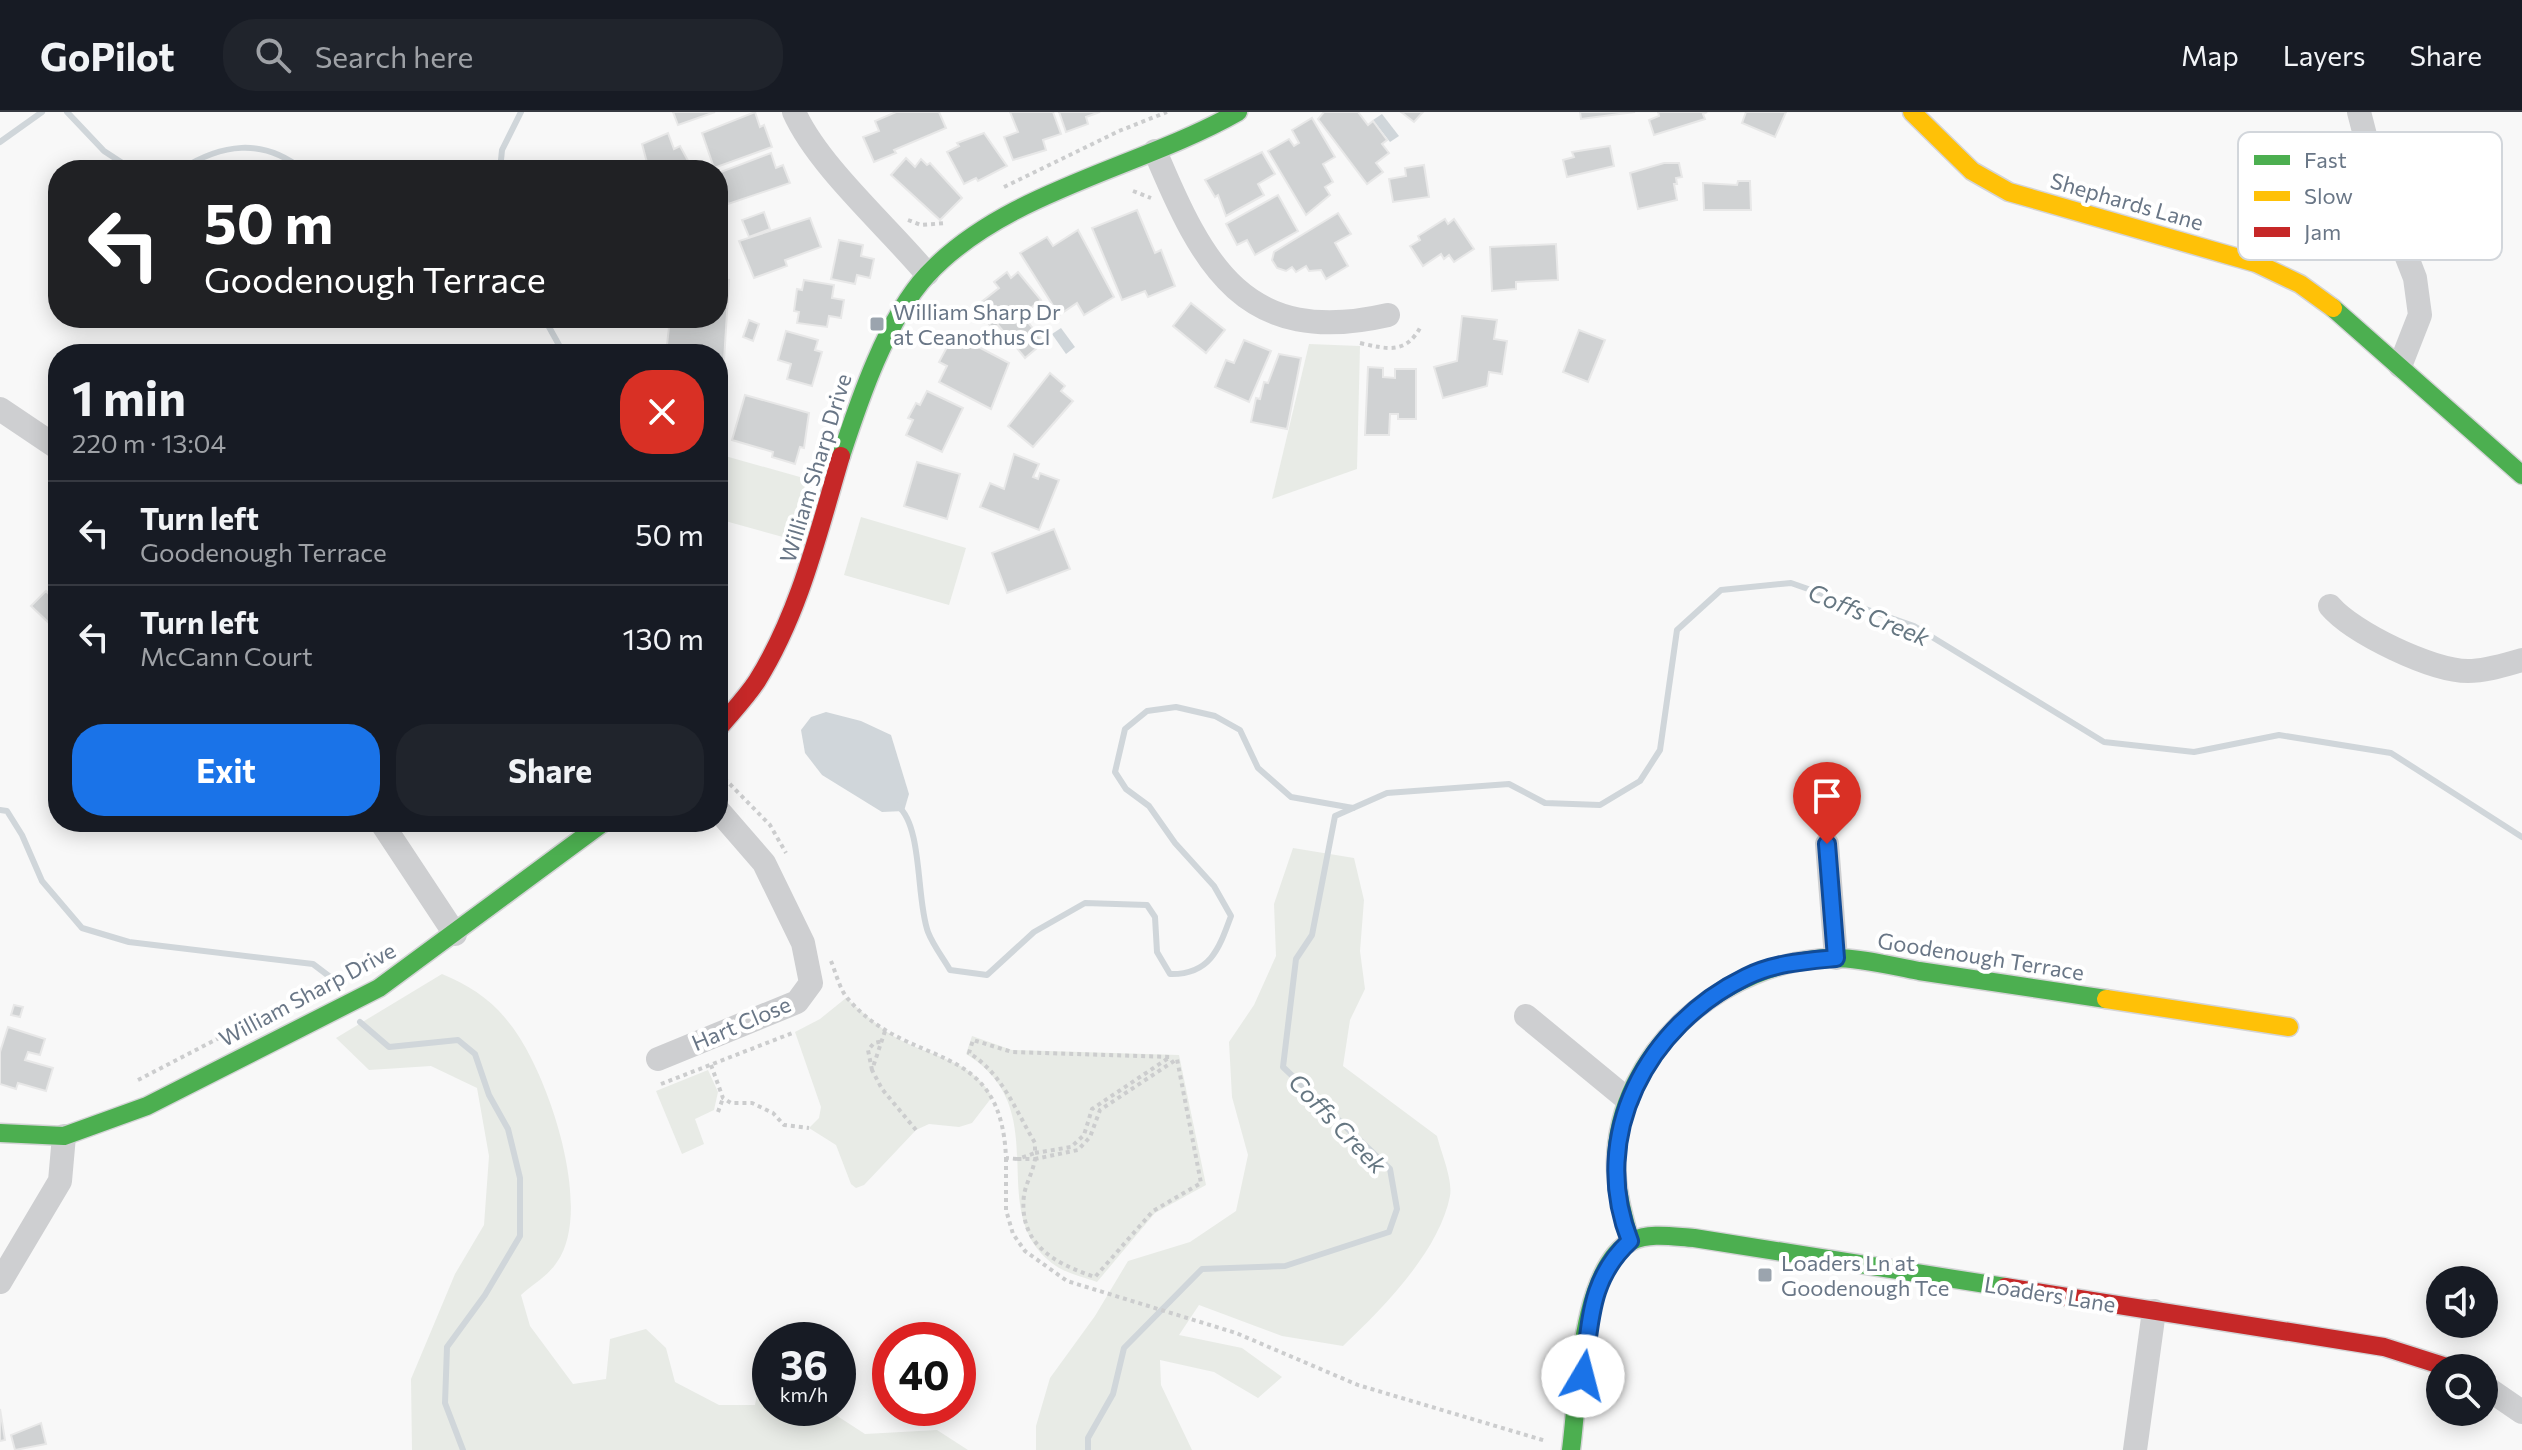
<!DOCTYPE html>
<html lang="en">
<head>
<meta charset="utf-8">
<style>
	body { margin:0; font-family:Commissioner,sans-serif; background:#20242c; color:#f1f3f6; height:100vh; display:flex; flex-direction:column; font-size:30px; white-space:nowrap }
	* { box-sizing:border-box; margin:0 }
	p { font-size:26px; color:#9ea1a6 }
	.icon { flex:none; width:44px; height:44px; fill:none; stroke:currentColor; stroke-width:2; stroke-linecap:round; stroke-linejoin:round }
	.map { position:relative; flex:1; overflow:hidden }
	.side { position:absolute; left:48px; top:232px; width:680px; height:488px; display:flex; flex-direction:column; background:#171b24; border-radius:32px; box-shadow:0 4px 20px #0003 }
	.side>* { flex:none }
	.top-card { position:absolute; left:48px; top:48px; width:680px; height:168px; border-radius:32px; box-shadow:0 4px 20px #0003; background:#202124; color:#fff; overflow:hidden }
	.buttons { position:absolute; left:2426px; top:1154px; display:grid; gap:16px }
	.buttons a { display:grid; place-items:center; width:72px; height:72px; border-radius:50%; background:#171b24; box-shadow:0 4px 20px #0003; font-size:40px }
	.speed { position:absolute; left:752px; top:1210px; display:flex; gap:16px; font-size:40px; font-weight:700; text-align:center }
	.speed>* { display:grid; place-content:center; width:104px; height:104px; border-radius:50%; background:#171b24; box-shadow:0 4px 20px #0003; line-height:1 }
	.speed small { font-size:20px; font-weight:400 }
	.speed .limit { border:12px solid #d22; background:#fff; color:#111 }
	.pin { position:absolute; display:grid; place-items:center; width:68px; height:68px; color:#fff; margin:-82px -34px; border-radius:50% 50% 50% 0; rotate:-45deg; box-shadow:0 0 8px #0007 }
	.pin .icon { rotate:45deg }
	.me { position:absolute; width:88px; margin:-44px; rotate:8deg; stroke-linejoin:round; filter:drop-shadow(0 0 6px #0008) }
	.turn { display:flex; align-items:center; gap:28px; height:168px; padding:0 24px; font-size:36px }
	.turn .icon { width:104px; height:104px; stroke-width:2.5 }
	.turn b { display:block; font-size:56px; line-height:68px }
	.round { display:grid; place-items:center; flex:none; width:84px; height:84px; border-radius:32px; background:#20242c }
	.summary { display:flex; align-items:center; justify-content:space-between; height:136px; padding:0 24px }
	h1 { font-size:48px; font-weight:700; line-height:60px }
	.action { display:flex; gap:16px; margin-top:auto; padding:16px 24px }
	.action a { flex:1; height:92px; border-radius:32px; background:#1a73e8; color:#fff; font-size:32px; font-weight:700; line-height:92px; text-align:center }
	.action a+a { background:#20242c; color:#f1f3f6 }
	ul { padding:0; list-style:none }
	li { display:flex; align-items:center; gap:24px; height:104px; padding:0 24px; border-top:2px solid #363941 }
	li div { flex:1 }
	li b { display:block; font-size:30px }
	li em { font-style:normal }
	header { display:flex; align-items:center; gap:48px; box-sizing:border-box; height:112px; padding:0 40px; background:#171b24; border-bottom:2px solid #363941 }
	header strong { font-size:38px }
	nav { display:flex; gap:44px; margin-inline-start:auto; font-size:28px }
	.search { width:560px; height:72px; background:#20242c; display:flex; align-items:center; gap:20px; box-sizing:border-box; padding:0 28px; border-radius:32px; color:#9ea1a6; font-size:30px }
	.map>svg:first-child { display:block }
	.green { fill:#e8ebe6 }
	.water { fill:#d0d6da }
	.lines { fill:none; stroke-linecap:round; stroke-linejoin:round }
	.stream { stroke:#d0d6da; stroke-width:6 }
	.building { fill:#d0d2d3; stroke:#e8e8e8; stroke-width:2 }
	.fast-casing { stroke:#d4d4d6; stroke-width:21 }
	.slow-casing { stroke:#d4d4d6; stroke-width:21 }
	.jam-casing { stroke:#d4d4d6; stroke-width:21 }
	.path { stroke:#cccdce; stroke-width:4; stroke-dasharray:4 4; stroke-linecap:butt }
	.street { stroke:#cecfd1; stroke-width:24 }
	.fast { stroke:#4caf50; stroke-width:18 }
	.slow { stroke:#ffc107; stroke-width:18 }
	.jam { stroke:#c62828; stroke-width:18 }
	.route-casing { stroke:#114b97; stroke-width:20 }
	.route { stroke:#1a73e8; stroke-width:14 }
	.poi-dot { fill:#9ba4ae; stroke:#fff; stroke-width:3 }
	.labels { text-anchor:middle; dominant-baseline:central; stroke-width:8; stroke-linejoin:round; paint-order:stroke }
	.street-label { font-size:22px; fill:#697686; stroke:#fff }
	.poi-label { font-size:22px; fill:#697686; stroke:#fff; text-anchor:start }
	.water-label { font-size:24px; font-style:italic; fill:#657681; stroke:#fff }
	.key { fill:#fff; stroke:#d2d6db; stroke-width:2 }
	.key-label { font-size:22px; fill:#697686 }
</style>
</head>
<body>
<header>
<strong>GoPilot</strong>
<div class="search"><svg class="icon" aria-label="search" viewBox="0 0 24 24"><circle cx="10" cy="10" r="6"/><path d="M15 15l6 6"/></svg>Search here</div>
<nav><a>Map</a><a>Layers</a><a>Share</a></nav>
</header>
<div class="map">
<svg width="2522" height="1338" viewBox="0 0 2522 1338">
	<rect width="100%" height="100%" fill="#f8f8f8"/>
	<!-- green -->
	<g class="green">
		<path d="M1309 232 1360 234 1357 357 1272 387Z"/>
		<path d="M718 342 807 367 790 427 718 407Z"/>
		<path d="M861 405 966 436 949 493 844 463Z"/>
		<path d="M1293 736 1354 746 1364 788 1360 839 1365 877 1350 908 1343 954 1437 1024C1441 1040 1453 1068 1450 1084 1439 1140 1382 1197 1343 1234L1282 1224 1199 1193 1179 1223 1242 1236 1282 1265 1258 1286 1214 1260 1160 1248 1161 1273 1192 1338H1036V1314L1050 1266 1095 1204 1128 1149 1190 1130 1236 1099 1248 1043 1232 985 1229 930 1254 893 1276 844 1274 792Z"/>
		<path d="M442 862C469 873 492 888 510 912 547 958 595 1097 557 1150 549 1163 532 1173 521 1183L530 1214 573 1272 606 1267 610 1227 646 1217 666 1236 675 1270 719 1293H755L762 1255 770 1259V1296H825L865 1322 937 1318 968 1338H412L411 1267 455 1162 484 1113 489 1044 477 976 431 954 369 958 336 926Z"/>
		<path d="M846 886C862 900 877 914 895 925 930 945 971 947 992 985L972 1011 959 1015 929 1012 916 1018 864 1073 856 1076 851 1072 836 1033 809 1016 819 1006 821 995 795 920 820 907Z"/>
		<path d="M972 924 1012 938 1179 943 1206 1073 1155 1101 1097 1170C1084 1165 1068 1162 1056 1154 980 1102 1059 999 966 942Z"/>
		<path d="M708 958 718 980 714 998 695 1007 704 1032 682 1042 656 979Z"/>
	</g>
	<!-- water -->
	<g class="water">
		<path d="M1382 2 1399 24 1390 30 1373 8Z"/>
		<path d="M1061 216 1075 235 1066 242 1052 222Z"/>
		<path d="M826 600 861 609 891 623 909 682 904 699 882 700 822 663 805 641 801 618 811 605Z"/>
	</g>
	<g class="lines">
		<!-- stream -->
		<g class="stream">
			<path d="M67 0 104 39 133 58"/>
			<path d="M0 30 42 0"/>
			<path d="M180 58C221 32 262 25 303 58"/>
			<path d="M424 58 443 51 459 58"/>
			<path d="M500 58 502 38 521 0"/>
			<path d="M544 206 564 242"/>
			<path d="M898 694C923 715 916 788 928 820 933 833 943 846 950 858L987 863 1034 820 1085 791 1147 793 1155 805 1157 840 1170 862C1210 863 1219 837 1231 804L1214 774 1175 731 1149 694 1126 677 1115 660 1125 617 1147 599 1176 595 1215 604 1240 618 1258 656 1291 685 1353 696"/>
			<path d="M0 698 7 699 22 723 42 769 82 816 129 830 313 852 342 874"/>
			<path d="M360 910 389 935 458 928 475 942 489 983 508 1017 520 1066V1124L485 1183 447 1235 445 1291 463 1338"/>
			<path d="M1088 1338V1326L1113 1282 1124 1236 1202 1157 1285 1154 1389 1120 1397 1097 1390 1057 1283 955 1296 847 1312 823 1335 704 1387 681 1509 672 1545 691 1600 693 1640 669 1660 638 1677 518 1721 478 1791 471 1914 514 2104 630 2194 640 2279 623 2391 641 2522 725"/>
		</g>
	</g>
	<!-- building -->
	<g class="building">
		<path d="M673 0H715L678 13Z"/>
		<path d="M755 0 760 15 764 13 772 35 714 56 702 21Z"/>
		<path d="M896 0H939L946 16 894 38 896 41 874 50 863 25 879 19 875 9Z"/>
		<path d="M1010 0H1053L1061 22 1043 28 1046 38 1013 48 1004 25 1018 20Z"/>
		<path d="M1059 0H1100L1086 5 1088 12 1066 20Z"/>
		<path d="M1324 0H1358L1368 13 1373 9 1387 28 1382 32 1389 41 1376 51 1383 60 1367 72 1318 7Z"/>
		<path d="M1401 0H1423L1414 10Z"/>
		<path d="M1580 0H1635L1581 7Z"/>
		<path d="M1658 0H1707L1703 2 1705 7 1654 23 1649 8 1659 4Z"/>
		<path d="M1746 0H1786L1775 25 1742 11Z"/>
		<path d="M1312 6 1335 45 1323 52 1333 70 1325 75 1330 83 1306 103 1268 39 1289 27 1294 34 1299 31 1292 18Z"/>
		<path d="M668 21 674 37 680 34 693 58H649L642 32Z"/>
		<path d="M984 21 1007 54 978 69 976 66 964 72 947 40 959 34 957 31Z"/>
		<path d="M1610 34 1614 54 1567 65 1563 48 1574 45 1572 40Z"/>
		<path d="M1262 40 1275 62 1258 72 1264 83 1226 104 1218 83 1215 85 1205 68Z"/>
		<path d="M771 41 776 56 783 53 790 71 728 92 718 61Z"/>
		<path d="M906 46 915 55 921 47 927 53 930 51 962 86 940 108 891 63Z"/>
		<path d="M1664 51H1679L1682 65 1676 66 1677 72H1674L1677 88 1638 97 1630 61Z"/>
		<path d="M1424 53 1429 85 1393 90 1389 67 1406 64 1405 56Z"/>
		<path d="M1738 69H1750L1751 98H1704L1703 71 1737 73Z"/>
		<path d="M1278 83 1298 119 1255 143 1247 128 1237 133 1226 112Z"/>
		<path d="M1137 98 1155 141 1161 138 1175 174 1148 185 1145 179 1122 188 1092 116Z"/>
		<path d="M764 100 770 117 749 125 742 108Z"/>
		<path d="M1338 101 1351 122 1335 131 1348 154 1326 167 1321 158 1309 159 1306 154 1296 160 1292 155 1286 159 1277 156 1272 148 1274 140Z"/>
		<path d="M810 106 821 135 785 148 787 154 754 166 739 129Z"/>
		<path d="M1445 107 1448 112 1454 107 1474 137 1454 150 1449 143 1444 147 1441 142 1423 154 1410 134 1420 128 1418 124Z"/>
		<path d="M1078 118 1114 185 1084 203 1077 191 1059 203 1020 141 1047 125 1053 134Z"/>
		<path d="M839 128 863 133 861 144 874 147 870 166 857 163 855 172 831 167Z"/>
		<path d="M1556 132 1558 168 1516 170V177L1492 179 1490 135Z"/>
		<path d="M1007 160 1011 166 1018 160 1041 188 1022 203 1044 230 1025 246 998 213 993 217 975 195 999 176 994 170Z"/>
		<path d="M718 167 729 168 724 249 718 248V242H698V237H695V241L676 239 677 234 667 233 670 206H718Z"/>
		<path d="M804 168 834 173 832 186 844 188 841 206 829 204 827 215 797 211 799 200 794 199 797 177 802 178Z"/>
		<path d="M1191 191 1225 218 1206 241 1173 214Z"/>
		<path d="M1462 204 1497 208 1494 227 1507 229 1502 262 1489 260 1487 274 1443 286 1434 255 1457 249Z"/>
		<path d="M749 208 759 212 753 229 743 225Z"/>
		<path d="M1579 218 1605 228 1588 270 1563 260Z"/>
		<path d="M786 219 818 228 815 238 822 240 812 274 787 267 791 252 778 248Z"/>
		<path d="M954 222 1009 251 991 297 939 270 947 254 939 250Z"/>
		<path d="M1244 228 1271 239 1249 290 1215 275 1226 248 1234 251Z"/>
		<path d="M1279 242 1301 246 1287 317 1251 310 1256 286 1260 287 1264 270 1268 271Z"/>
		<path d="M1368 255 1383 256V265L1395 266V257H1416V307H1398V302H1390L1389 323H1365Z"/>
		<path d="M1050 261 1065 274 1061 279 1073 289 1033 335 1008 314Z"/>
		<path d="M927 279 963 296 942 340 906 323 913 308 908 306 916 291 920 293Z"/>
		<path d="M745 283 809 301 804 336 800 335 795 352 772 345 773 340 732 328Z"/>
		<path d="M1014 342 1039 352 1033 365 1038 367 1040 361 1059 368 1039 418 980 395 990 371 1004 377Z"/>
		<path d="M917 350 960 362 947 407 904 394Z"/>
		<path d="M1054 417 1070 457 1007 481 992 441Z"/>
		<path d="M46 479 58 492V502L49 511 31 494Z"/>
		<path d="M14 893 23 895 20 905 11 903Z"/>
		<path d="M8 915 45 927 40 943 28 940 25 948 53 956 46 979 18 971 16 977 0 972V940Z"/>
		<path d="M0 1297 5 1328 0 1329Z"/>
		<path d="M41 1311 46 1332 15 1338 11 1323Z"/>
	</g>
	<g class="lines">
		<defs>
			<g id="fast">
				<path d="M2333 196 2522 363"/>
				<path d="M841 344C859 289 887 206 927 163 1005 79 1140 56 1238 0"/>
				<path d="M0 1021 64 1024 147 994 379 876 604 710"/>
				<path d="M1630 1129C1623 1103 1616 1079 1616 1051 1617 939 1726 847 1834 846 1862 846 1892 854 1919 859 1981 868 2043 878 2106 887"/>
				<path d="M1571 1338C1578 1287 1580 1154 1632 1129 1650 1120 1675 1125 1694 1126L2005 1175"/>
			</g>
			<g id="slow">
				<path d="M1912 0 1972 59 2009 80 2256 151 2300 172 2333 196"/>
				<path d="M2106 887 2289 915"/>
			</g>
			<g id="jam">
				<path d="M718 617C731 601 746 586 757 569 800 500 818 421 841 344"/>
				<path d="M2005 1175 2384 1235 2450 1256"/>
			</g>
		</defs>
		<!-- fast casing -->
		<use href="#fast" class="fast-casing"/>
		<!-- slow casing -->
		<use href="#slow" class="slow-casing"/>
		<!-- jam casing -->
		<use href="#jam" class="jam-casing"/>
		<!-- path -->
		<g class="path">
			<path d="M1004 75 1119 19 1167 0"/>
			<path d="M1133 79 1151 86"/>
			<path d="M908 108 921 113 946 111"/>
			<path d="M1360 231C1387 237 1406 243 1421 214"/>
			<path d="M718 652 721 663 770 713 786 741"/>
			<path d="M831 849C836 861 840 879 849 888 911 959 1001 925 1006 1046L1017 1047"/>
			<path d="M885 919 872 958 882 977 916 1018"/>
			<path d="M711 953 723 986 731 991H752L773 1001 784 1013 809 1016"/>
			<path d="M872 958 868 938 874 931 883 929"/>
			<path d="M138 968 244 913"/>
			<path d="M661 972 795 920"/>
			<path d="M718 1000 723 986"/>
			<path d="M1035 1041 1071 1035 1084 1023 1092 997 1170 945 1012 940 973 928 969 941C1002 961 1016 999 1035 1031V1041L1018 1047H1035C1033 1060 1026 1071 1024 1083 1018 1133 1056 1152 1095 1165L1153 1099 1201 1071 1177 947 1100 998 1090 1025 1078 1038 1035 1047"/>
			<path d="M1006 1046V1098L1013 1122 1025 1139 1067 1169 1236 1221 1358 1273 1546 1329"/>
		</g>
		<!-- street -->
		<g class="street">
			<path d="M794 0C818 54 888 115 927 162"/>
			<path d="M2359 0 2376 66 2415 166 2420 203 2400 254"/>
			<path d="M1155 39C1203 154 1245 236 1388 203"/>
			<path d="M0 297 58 336"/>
			<path d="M2330 494C2353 521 2432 559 2468 559 2486 559 2504 553 2522 548"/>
			<path d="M381 710 455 822"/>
			<path d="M1827 732 1836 846"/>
			<path d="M1526 904 1628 988"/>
			<path d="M658 947 797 890 811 871 803 831 764 751 718 698"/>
			<path d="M0 1170 60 1069 64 1024"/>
			<path d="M2484 1274 2522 1300"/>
			<path d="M2135 1338 2154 1199"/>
		</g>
		<!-- fast -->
		<use href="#fast" class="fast"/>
		<!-- slow -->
		<use href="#slow" class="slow"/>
		<!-- jam -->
		<use href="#jam" class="jam"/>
	</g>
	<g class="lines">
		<defs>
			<path id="route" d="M1583 1264C1591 1211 1588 1168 1630 1129 1588 1024 1647 913 1746 865 1774 851 1805 849 1836 846L1827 732"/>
		</defs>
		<!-- route casing -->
		<use href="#route" class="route-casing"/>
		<!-- route -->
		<use href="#route" class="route"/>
	</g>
	<!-- markers -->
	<g class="poi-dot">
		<rect x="869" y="204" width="16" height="16" rx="4"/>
		<rect x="1757" y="1155" width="16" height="16" rx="4"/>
	</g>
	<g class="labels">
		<!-- street labels -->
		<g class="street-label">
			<text transform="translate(2127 89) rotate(16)">Shephards Lane</text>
			<text transform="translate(815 356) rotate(-73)">William Sharp Drive</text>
			<text transform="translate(1981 844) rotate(9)">Goodenough Terrace</text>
			<text transform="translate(307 882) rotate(-28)">William Sharp Drive</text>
			<text transform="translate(741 911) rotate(-23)">Hart Close</text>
			<text transform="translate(2050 1182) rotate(9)">Loaders Lane</text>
		</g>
		<!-- poi labels -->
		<g class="poi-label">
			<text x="893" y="199">William Sharp Dr<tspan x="893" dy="25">at Ceanothus Cl</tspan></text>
			<text x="1781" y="1150">Loaders Ln at<tspan x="1781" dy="25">Goodenough Tce</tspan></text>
		</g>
		<!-- water labels -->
		<g class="water-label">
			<text transform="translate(1869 502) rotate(22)">Coffs Creek</text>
			<text transform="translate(1338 1011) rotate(46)">Coffs Creek</text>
		</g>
	</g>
	<!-- legend -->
	<rect x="2238" y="20" width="264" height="128" rx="12" class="key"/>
	<rect x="2254" y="43" width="36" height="10" fill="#4caf50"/>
	<rect x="2254" y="79" width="36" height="10" fill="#ffc107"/>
	<rect x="2254" y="115" width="36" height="10" fill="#c62828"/>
	<g class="key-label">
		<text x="2304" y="56">Fast</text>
		<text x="2304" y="92">Slow</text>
		<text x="2304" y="128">Jam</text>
	</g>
</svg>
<div class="buttons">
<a><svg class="icon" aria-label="sound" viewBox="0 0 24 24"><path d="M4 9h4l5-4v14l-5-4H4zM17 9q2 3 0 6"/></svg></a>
<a><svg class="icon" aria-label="search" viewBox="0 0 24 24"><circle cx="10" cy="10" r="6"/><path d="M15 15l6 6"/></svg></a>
</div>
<div class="speed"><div>36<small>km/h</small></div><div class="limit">40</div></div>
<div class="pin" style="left:1827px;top:732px;background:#d93025"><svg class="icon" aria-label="arrive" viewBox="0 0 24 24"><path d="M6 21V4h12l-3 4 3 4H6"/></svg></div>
<svg class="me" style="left:1583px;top:1264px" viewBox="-20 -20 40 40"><circle r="19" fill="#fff"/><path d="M0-13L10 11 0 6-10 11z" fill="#1a73e8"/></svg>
<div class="top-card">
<div class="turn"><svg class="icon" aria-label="left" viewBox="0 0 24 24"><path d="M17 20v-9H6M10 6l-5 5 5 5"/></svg><div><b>50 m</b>Goodenough Terrace</div></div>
</div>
<section class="side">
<div class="summary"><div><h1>1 min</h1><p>220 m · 13:04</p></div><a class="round" style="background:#d93025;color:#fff"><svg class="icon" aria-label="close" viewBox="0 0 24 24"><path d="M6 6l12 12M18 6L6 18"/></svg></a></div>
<ul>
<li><svg class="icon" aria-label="left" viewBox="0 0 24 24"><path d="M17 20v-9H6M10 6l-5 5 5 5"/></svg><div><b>Turn left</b><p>Goodenough Terrace</p></div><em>50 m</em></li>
<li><svg class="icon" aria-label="left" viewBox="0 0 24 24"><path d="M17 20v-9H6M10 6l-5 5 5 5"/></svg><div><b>Turn left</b><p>McCann Court</p></div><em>130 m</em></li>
</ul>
<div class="action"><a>Exit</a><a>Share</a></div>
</section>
</div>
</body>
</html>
